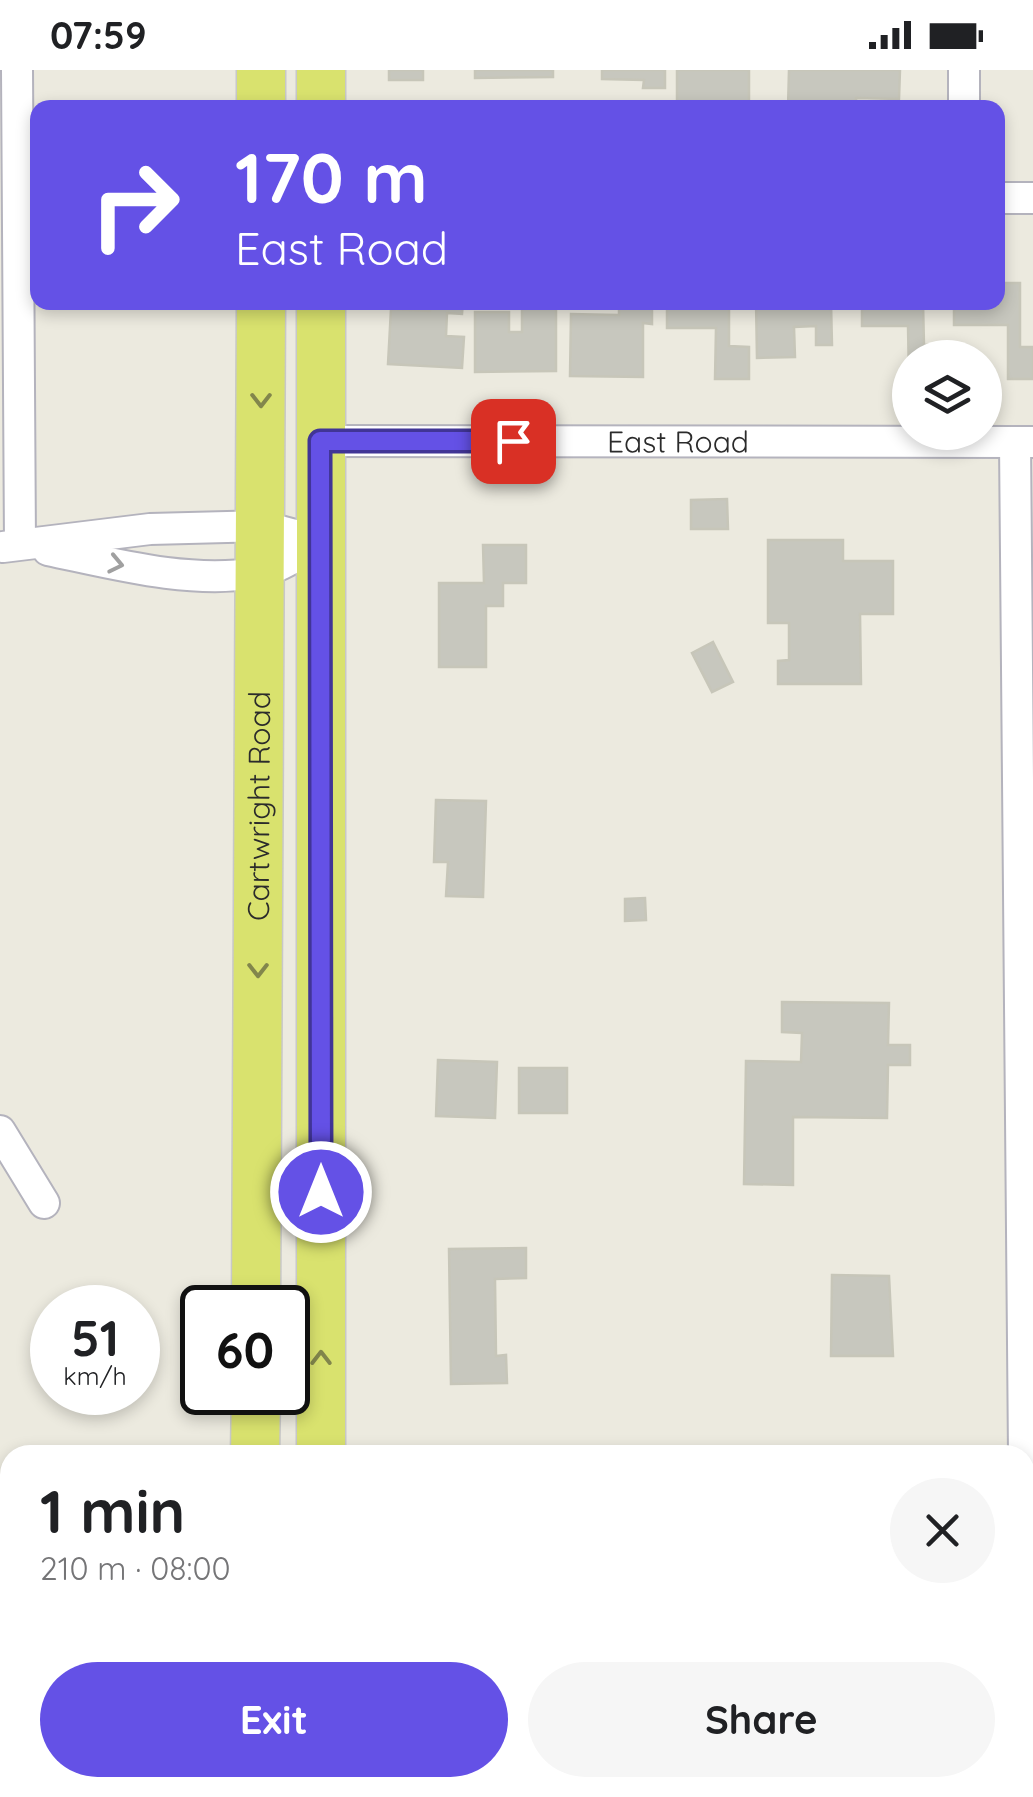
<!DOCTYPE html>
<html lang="en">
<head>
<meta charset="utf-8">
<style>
	body { margin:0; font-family:Quicksand,sans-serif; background:#f6f6f6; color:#202124; height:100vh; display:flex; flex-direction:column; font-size:38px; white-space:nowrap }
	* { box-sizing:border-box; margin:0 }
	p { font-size:32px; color:#757577 }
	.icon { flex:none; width:55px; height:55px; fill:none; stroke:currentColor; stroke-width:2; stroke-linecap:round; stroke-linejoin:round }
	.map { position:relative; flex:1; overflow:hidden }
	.panel { position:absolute; left:0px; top:1375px; width:1035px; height:352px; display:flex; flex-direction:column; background:#fff; border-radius:30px 30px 0 0; box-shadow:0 5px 15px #0003 }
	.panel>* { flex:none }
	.hud { position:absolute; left:30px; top:30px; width:975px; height:210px; border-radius:20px; box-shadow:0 5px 15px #0003; background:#6451e6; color:#fff; overflow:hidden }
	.controls { position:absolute; left:892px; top:270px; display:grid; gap:20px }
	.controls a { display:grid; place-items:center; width:110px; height:110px; border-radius:50%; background:#fff; box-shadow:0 5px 15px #0003; font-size:50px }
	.speed { position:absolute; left:30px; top:1215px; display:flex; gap:20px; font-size:50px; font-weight:700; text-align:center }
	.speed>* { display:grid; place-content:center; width:130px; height:130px; border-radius:50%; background:#fff; box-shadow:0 5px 15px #0003; line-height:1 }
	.speed small { font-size:25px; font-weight:400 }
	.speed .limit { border:5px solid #111; border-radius:15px; background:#fff; color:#111 }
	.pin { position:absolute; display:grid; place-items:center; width:85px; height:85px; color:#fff; margin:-42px; border-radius:20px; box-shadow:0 5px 15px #0006 }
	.me { position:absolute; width:110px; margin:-55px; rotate:0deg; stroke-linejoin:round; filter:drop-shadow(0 0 8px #0008) }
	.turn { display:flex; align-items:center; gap:35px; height:210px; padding:0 40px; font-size:45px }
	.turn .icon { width:130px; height:130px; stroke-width:2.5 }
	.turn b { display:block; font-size:70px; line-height:85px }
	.round { display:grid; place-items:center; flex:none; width:105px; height:105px; border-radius:52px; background:#f6f6f6 }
	.overview { display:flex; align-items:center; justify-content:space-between; height:170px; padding:0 40px }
	h1 { font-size:60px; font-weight:700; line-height:75px }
	.primary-button { display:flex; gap:20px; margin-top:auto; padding:20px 40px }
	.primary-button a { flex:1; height:115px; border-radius:60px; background:#6451e6; color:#fff; font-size:40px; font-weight:700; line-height:115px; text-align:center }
	.primary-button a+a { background:#f6f6f6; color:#202124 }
	.status { display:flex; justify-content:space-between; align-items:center; height:70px; padding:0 50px; background:#fff; direction:ltr }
	.status svg { height:28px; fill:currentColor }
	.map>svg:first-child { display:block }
	.building { fill:#c7c7be; stroke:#c7c6b9; stroke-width:2.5 }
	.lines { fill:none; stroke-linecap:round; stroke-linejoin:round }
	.street-casing { stroke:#b4b3bd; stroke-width:34 }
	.primary-casing { stroke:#c8c8c8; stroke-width:51 }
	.street { stroke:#fff; stroke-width:30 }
	.primary { stroke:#d9e26e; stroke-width:48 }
	.oneway { stroke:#82864c }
	.oneway2 { stroke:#a0a0a0 }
	.route-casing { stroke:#413596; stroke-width:25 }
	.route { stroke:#6451e6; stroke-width:18 }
	.labels { text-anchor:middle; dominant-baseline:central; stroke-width:10; stroke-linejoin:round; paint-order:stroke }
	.street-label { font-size:30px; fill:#2b2b2b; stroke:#fff }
</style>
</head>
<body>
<div class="status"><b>07:59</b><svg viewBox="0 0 49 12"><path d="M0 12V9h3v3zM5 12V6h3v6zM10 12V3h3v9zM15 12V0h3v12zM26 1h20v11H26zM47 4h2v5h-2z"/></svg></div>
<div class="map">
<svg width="1033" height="1727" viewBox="0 0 1033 1727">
	<rect width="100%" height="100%" fill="#eceadf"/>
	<!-- building -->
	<g class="building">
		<rect x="389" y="0" width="34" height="10"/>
		<path d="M475 0H553V7L475 8Z"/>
		<path d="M602 0H665V18H643L644 10 602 9Z"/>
		<path d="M677 0H749V32L677 33Z"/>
		<path d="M789 0H900L899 29 856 28V38H788Z"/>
		<path d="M998 213H1020V277H1033V309H1008V255H954V232H998Z"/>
		<path d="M430 232H463L462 244 447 243 446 266 464 267 462 298 388 294 391 239 430 241Z"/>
		<path d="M522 232H556V301L475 302V242H509V262H522Z"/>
		<path d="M619 232H652V254L643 253V307L570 306 571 244 619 245Z"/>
		<path d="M667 232H729V276L749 277V309H715L716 258H667Z"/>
		<path d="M756 232H831L832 275H816V256L794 257 795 287 757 288Z"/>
		<path d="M862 232H923L924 275H944V288H910L909 309 908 256H862Z"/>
		<path d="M727 429 728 459H691V430Z"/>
		<path d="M768 470H843V491H893V544H860L861 614H778V591L789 590V553H768Z"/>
		<path d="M483 475H526V513H503V536H486V597H439V513H484Z"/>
		<path d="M713 572 733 612 712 622 692 583Z"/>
		<path d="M436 730 486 731 483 827 446 826 448 792H434Z"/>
		<path d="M645 828 646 850 625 851V829Z"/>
		<path d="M782 932 889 933 888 975H910V995H888L887 1048 793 1047V1115L744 1114 746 991 801 992 802 963 782 962Z"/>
		<path d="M438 990 497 992 495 1048 436 1046Z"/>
		<rect x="519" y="998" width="48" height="45"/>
		<path d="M526 1178V1208L495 1209 496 1286 506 1285 507 1313 451 1314 449 1179Z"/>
		<path d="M832 1205 889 1206 893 1286H831Z"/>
		<path d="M802 1718H836L838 1727H805Z"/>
		<path d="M897 1718H912L914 1727H853Z"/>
	</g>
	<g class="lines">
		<defs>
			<g id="street">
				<path d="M17 0 20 474"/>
				<path d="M964 0V38"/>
				<path d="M998 128H1033"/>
				<path id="s1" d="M320 371 1032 372"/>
				<path d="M1015 372 1024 1385"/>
				<path d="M3 477 150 459 261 456 321 472"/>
				<path d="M48 480C115 494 188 514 257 503 278 499 302 482 321 472"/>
				<path d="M0 1061 44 1133"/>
				<path d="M1025 1427 1033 1656"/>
			</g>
			<g id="primary">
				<path d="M261 0V38"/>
				<path d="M321 0V38"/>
				<path id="s2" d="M256 1238 261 232"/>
				<path d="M255 1385 256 1322"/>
				<path d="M321 1385V232"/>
				<path d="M257 1718V1727"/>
				<path d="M322 1718 323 1727"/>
			</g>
		</defs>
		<!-- street casing -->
		<use href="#street" class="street-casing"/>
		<!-- primary casing -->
		<use href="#primary" class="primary-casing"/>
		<!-- street -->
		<use href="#street" class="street"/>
		<!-- primary -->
		<use href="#primary" class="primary"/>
	</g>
	<!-- one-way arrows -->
	<defs><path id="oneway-chevron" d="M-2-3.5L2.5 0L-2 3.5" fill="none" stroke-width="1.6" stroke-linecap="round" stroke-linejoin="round" transform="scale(2.5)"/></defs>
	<g class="oneway">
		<use href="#oneway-chevron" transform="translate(261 330) rotate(90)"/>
		<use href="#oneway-chevron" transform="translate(258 900) rotate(90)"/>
		<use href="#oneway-chevron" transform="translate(321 1288) rotate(-90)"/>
	</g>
	<use class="oneway2" href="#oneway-chevron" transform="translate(116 494) rotate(12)"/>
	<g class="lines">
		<defs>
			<path id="route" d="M321 1122 320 371H513"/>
		</defs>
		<!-- route casing -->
		<use href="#route" class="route-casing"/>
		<!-- route -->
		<use href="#route" class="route"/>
	</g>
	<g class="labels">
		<!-- street labels -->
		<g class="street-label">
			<text stroke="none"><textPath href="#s1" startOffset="358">East Road</textPath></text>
			<text stroke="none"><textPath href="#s2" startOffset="502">Cartwright Road</textPath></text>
		</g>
	</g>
</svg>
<div class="controls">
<a><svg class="icon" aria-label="layers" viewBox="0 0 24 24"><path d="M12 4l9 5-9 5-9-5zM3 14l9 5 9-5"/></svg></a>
</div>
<div class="speed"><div>51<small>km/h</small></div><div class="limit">60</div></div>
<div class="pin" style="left:513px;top:371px;background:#d93025"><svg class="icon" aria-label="arrive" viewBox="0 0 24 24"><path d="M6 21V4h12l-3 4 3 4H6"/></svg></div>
<svg class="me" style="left:321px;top:1122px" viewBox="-20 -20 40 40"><circle r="17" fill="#6451e6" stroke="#fff" stroke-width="3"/><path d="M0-11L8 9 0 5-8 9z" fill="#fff"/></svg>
<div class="hud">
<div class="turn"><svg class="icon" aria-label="right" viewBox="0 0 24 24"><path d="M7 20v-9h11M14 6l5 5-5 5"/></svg><div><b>170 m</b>East Road</div></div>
</div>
<section class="panel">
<div class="overview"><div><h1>1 min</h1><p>210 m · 08:00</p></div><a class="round"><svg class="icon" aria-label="close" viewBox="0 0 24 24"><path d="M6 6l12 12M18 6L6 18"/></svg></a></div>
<div class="primary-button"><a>Exit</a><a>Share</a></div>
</section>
</div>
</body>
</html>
